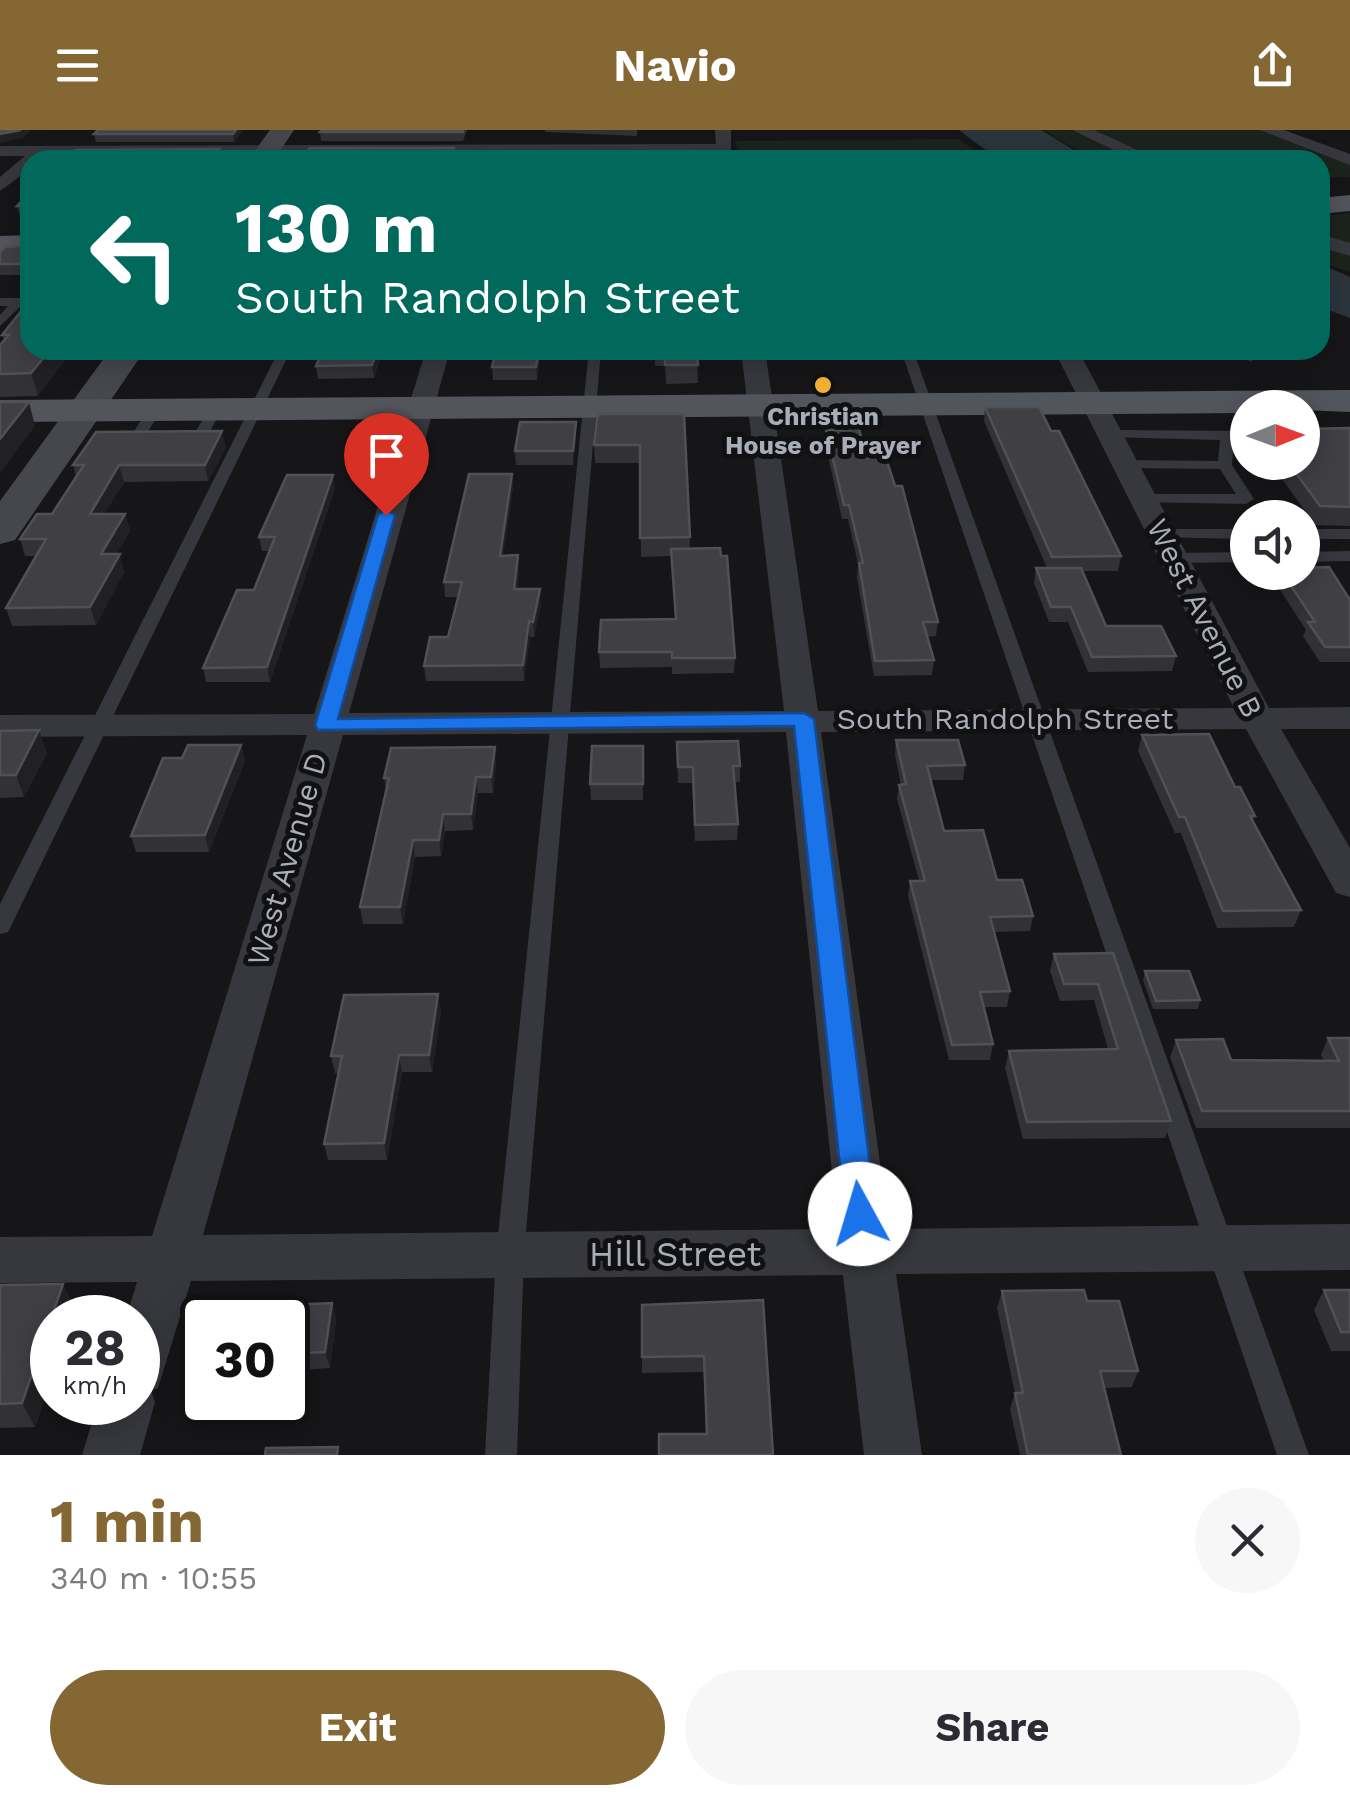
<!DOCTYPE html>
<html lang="en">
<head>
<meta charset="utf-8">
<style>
	body { margin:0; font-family:"Work Sans",sans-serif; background:#f7f7f7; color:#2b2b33; height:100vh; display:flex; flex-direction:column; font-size:38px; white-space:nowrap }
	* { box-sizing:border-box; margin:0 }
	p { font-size:32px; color:#7c7c81 }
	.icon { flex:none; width:55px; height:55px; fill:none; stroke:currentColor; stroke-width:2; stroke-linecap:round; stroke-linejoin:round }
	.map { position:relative; height:1325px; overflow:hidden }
	.panel { display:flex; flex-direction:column; background:#fff; flex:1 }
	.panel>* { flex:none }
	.top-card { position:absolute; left:20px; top:20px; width:1310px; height:210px; border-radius:30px; box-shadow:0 5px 25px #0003; background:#00695c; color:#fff; overflow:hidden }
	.needle { width:65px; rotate:89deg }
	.tools { position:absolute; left:1230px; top:260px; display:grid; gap:20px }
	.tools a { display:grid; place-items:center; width:90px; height:90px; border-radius:50%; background:#fff; box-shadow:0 5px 25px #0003; font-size:50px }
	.speed { position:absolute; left:30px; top:1165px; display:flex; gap:20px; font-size:50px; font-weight:700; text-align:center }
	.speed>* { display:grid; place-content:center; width:130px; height:130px; border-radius:50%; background:#fff; box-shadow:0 5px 25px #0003; line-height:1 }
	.speed small { font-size:25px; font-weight:400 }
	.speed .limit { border:5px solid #111; border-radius:15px; background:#fff; color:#111 }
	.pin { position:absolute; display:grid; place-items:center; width:85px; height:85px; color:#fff; margin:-102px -42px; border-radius:50% 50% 50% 0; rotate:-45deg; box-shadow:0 0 10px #0007 }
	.pin .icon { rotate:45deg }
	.me { position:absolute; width:110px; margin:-55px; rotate:354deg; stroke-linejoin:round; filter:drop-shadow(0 0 8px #0008) }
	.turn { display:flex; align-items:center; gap:35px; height:210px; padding:0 50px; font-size:45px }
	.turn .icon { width:130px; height:130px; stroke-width:2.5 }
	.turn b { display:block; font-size:70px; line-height:85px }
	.round { display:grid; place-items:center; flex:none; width:105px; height:105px; border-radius:52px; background:#f7f7f7 }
	.head { display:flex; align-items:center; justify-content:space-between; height:170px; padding:0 50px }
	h1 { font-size:60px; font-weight:700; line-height:75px; color:#856733 }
	.cta { display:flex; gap:20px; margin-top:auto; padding:20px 50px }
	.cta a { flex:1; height:115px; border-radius:60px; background:#856733; color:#fff; font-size:40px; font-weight:700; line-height:115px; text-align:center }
	.cta a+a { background:#f7f7f7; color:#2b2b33 }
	header { display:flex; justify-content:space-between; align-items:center; height:130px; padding:0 50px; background:#856733; color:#fff; font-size:45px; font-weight:700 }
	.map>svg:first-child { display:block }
	.green { fill:#1c231d }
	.water { fill:#2c353c }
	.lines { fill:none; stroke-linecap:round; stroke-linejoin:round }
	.lane { fill:#37383d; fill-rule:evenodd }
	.street { fill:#37383d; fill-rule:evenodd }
	.secondary { fill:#45474d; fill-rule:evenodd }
	.primary { fill:#53555c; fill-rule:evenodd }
	.wall { fill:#323236 }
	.shaded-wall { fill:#212124 }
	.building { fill:#3f3f44; stroke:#4f5156; stroke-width:2.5 }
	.route { fill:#1a73e8; stroke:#114b97; stroke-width:2.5 }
	.poi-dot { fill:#f2b134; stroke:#111113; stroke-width:4 }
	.labels { text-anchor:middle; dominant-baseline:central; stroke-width:10; stroke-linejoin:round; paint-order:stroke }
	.far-poi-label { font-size:25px; font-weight:bold; fill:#a8adb8; stroke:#111113 }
	.street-label { font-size:30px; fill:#a8adb8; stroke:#111113 }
	.near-street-label { font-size:35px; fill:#a8adb8; stroke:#111113 }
</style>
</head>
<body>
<header><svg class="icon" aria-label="menu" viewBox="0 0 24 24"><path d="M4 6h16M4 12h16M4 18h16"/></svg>Navio<svg class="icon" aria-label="share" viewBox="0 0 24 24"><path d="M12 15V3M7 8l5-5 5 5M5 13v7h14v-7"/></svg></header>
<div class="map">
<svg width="1350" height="1325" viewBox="0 0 1350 1325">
	<rect width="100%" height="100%" fill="#161618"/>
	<!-- green -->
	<g class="green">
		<path d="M1043 0H1070L1145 30H1094Z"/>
		<path d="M1088 0H1259L1350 34V47H1320V30H1159Z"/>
		<path d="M958 9 990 30H511L512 23H738L735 11Z"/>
		<path d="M1350 83V142L1320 132V86Z"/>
	</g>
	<!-- water -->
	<g class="water">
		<path d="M959 0H1041L1090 30H999Z"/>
		<path d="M1320 134 1350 147V188L1320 177Z"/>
	</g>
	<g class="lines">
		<!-- lane -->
		<g class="lane">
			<path d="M0 168H30V176H21L0 196V185L8 176H0Z"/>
			<path d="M279 220H291L11 796 8 802 0 804V774Z"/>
			<path d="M589 220H601L524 1125 517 1325H485L496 1125Z"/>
			<path d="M901 220H913L1309 1325H1277Z"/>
			<path d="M214 277 221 281 208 305 196 308 194 305 209 278Z"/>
			<path d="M149 278 161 281 143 309H133L131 306Z"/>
			<path d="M1111 300 1248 301V309L1234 310 1232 335 1254 369 1246 374 1139 372 1136 369 1144 364H1236L1220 339 1126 338 1119 334 1126 330 1218 331 1220 310 1106 307V301Z"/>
			<path d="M1162 399H1248V409L1156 407 1154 404Z"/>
			<rect x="1302" y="399" width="48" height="10"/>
			<path d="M1350 421V431L1302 432V422Z"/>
			<path d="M1248 422V432L1175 433 1167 428 1175 423Z"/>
		</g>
		<!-- street -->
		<g class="street">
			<path d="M715 0H731V23L35 26 39 30H30V39L0 61V47L25 26H0V16L716 14Z"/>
			<path d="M1072 0H1094L1159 30H1135Z"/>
			<path d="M1260 0H1284L1350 24V35Z"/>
			<path d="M1320 104 1350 113V126L1320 117Z"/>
			<path d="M426 220H450L349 583 784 581 741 220H765L818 581 1234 578 1054 220H1078L1269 578 1350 577V599H1281L1350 718V767L1336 763 1246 599 821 602 889 1099 1350 1094V1140L896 1144 922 1325H864L843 1145 191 1151 158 1258 151 1261 155 1272 140 1325H82L98 1272H138V1188H126L137 1152 0 1153V1107L152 1106 307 605 0 607V585L314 584ZM786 602 838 1099 203 1105 343 605Z"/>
		</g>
		<!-- secondary -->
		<g class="secondary">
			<path d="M270 0H294L274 30H248Z"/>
			<path d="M110 220H145L15 410 0 414V371Z"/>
		</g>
		<!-- primary -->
		<g class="primary">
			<path d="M1350 65V81L1320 84V68Z"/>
			<path d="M30 105V123L0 124V106Z"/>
			<path d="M1350 260V282L1248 278V283L0 292V270Z"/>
		</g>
	</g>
	<!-- wall -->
	<g class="wall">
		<path d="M98 0H243L234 12H96L94 4Z"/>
		<path d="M467 0 463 11H321L320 2Z"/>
		<path d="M545 0H685H637V6L545 2Z"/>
		<path d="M30 63V86H20L17 76Z"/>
		<path d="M30 92V145H0V122L30 115Z"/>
		<path d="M30 170 38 266 0 267V215L4 211 2 205Z"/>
		<path d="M323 220H383L374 248 318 249 316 236Z"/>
		<path d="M491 220H541L537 250H493L492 237 494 228H492Z"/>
		<path d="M655 220H697L698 253 666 254 665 236H655Z"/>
		<path d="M1232 220H1273L1251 232Z"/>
		<path d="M985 277 1051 301 1121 426 1118 441H1082L1106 496 1176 526 1172 541 1088 542 1068 492H1049L1034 453 1036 438H1047L984 291Z"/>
		<path d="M684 284 690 418 735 528 734 543 672 544V537L600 538 599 522 675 489 671 426 641 427 640 333H595L594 315Z"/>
		<path d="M1350 298V396L1315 395 1270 332H1302Z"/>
		<path d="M826 300 867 328 938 492 936 506 927 507 934 530 932 545 874 546 857 448 858 434 848 389H842L825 313Z"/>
		<path d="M576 306 573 335H516L515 321Z"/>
		<path d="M226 317 208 351 124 352 104 384H125L130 401 116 424 124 442 96 495 12 496 6 478 36 426H25L20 409 52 384 76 347 73 335Z"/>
		<path d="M512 344 513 358 503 425 519 440 517 459 541 474 534 507H530L524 551H426L424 536 448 507 458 467H445L444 452Z"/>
		<path d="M335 358 270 552H206L203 538 254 460 269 421H262L259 407Z"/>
		<path d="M1277 442H1302L1350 470V532H1320L1303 506 1306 500 1275 452Z"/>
		<path d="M0 601 47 623 24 667 0 668Z"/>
		<path d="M1142 605 1235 657 1255 686 1253 692 1301 780 1294 797 1217 798 1181 703H1175L1138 621Z"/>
		<path d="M896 610 965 635 963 650H931L944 701 997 750 1033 786 1030 801 995 802 1010 861 1007 877H984L993 914 990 930H949L908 766 910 751H919L897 669 899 655H901L895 625Z"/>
		<path d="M677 612 740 636V652H735L738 694 737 710 695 711 692 653H678Z"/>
		<path d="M241 615 245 631 209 722H136L131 706 182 628Z"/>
		<path d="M643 616V670H591L590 654Z"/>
		<path d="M496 633 493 663H478L473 700 445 701 441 726 415 727 403 794H363L360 777 386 660 384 648Z"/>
		<path d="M1113 823 1171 991 1165 1008 1023 1009 1005 938 1009 921 1108 919 1094 870 1060 871 1050 841 1054 824Z"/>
		<path d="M1145 841 1200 870 1198 879H1153L1143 850Z"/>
		<path d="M441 881 432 942H402L387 1030H328L324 1014 338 943H335L331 926Z"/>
		<path d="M1328 908H1350V998H1196L1170 927 1176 910 1231 930 1324 931 1321 925Z"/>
		<path d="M0 1155 75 1178 35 1297 0 1298Z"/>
		<path d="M1324 1160H1350V1221H1331L1314 1180Z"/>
		<path d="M1002 1161 1087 1171 1138 1241 1132 1257 1104 1258 1121 1325H1020L1010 1279 1015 1263 997 1178Z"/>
		<path d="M763 1170 706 1304 704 1242 642 1243V1175Z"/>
		<path d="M332 1173 336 1190 330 1238 288 1241V1188Z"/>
	</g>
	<!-- shaded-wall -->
	<g class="shaded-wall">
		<path d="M21 0H32L23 8 0 13V4Z"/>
		<path d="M236 0H243L234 12 233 4Z"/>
		<path d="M454 18V30H448Z"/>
		<path d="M219 19 220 30H211Z"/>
		<path d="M50 220H73L38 266 31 243Z"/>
		<path d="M377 220H383L374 248 372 235Z"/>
		<path d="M539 220H541L537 250 536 237Z"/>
		<path d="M1254 220H1273L1251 232Z"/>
		<path d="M29 272 35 296 0 343V309Z"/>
		<path d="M576 292V306L573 335V321Z"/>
		<path d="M222 301 226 317 208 351 205 335Z"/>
		<path d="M119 335 124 352 94 401 90 384Z"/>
		<path d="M512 344 513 358 501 440 500 426Z"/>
		<path d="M333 345 335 358 270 552 267 537Z"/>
		<path d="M125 384 130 401 106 442 101 424Z"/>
		<path d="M120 424 124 442 96 495 90 477Z"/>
		<path d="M518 425 519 440 515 474 514 459Z"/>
		<path d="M540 459 541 474 534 507 533 492Z"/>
		<path d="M529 491 530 507 524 551 523 535Z"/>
		<path d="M39 600 47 623 24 667 16 645Z"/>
		<path d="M241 615 245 631 209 722 205 705Z"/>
		<path d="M495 617 496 633 493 663 491 647Z"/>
		<path d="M476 647 478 663 473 700 471 684Z"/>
		<path d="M443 684 445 701 441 726 439 710Z"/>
		<path d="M413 710 415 727 403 794 400 777Z"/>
		<path d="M438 864 441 881 432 942 429 925Z"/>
		<path d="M399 925 402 942 387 1030 384 1013Z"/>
		<path d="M63 1154 75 1178 72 1188H52V1245L35 1297 22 1273Z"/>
		<path d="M332 1173 336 1190 330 1238 325 1222Z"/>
	</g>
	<!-- building -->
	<g class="building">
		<path d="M0 0H21L0 4Z"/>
		<path d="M98 0H236L233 4H94Z"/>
		<path d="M322 0H463V2H320Z"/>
		<path d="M310 18H454L448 30H302Z"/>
		<path d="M219 19 211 30H65L75 20Z"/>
		<path d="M30 63V76H17Z"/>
		<path d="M30 92V134H0V122L5 117 30 115Z"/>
		<path d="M30 170V220H50L31 243 0 244V215L9 205H2Z"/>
		<path d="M323 220H377L372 235 316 236Z"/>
		<path d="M496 220H539L536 237H492Z"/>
		<path d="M665 220H697L698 235H665Z"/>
		<path d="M0 272H29L0 309Z"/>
		<path d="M985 277H1039L1051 301H1059L1121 426 1052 427Z"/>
		<path d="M600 284H684L690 407 640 408V315H594L597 288Z"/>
		<path d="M520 292H576L573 321H515Z"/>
		<path d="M1350 298V377L1320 376 1288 332H1302V299Z"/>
		<path d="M859 299 867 328H886L895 356H902L938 492H923L934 530 875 531 859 433H863L849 375H844L826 300Z"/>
		<path d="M222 301 205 335H119L90 384H125L101 424H120L90 477 6 478 46 409H20L37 384H52L84 335H73L96 302Z"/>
		<path d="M469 344H512L500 426 518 425 514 459H540L533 492 529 491 523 535 424 536 430 507H448L462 452H444Z"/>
		<path d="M287 345H333L267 537 203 538 237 460H254L275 407H259Z"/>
		<path d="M720 418 721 426H727L735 528H672V522H599L601 490 676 489 671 419Z"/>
		<path d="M1329 437 1350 470V517H1325L1308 492H1315L1282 442H1302V438Z"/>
		<path d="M1036 438H1081L1106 496H1161L1176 526 1092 527 1071 477H1051Z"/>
		<path d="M39 600 16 645H0V601Z"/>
		<path d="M1209 604 1235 657H1240L1255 686H1250L1301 780 1223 781 1185 687H1179L1142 605Z"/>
		<path d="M896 610H958L965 635 927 636 944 701 983 700 997 750H1022L1033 786 990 787 1010 861 980 862 993 914 952 915 910 751H925L899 655 906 654Z"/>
		<path d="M738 611 740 636H733L738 694 695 695 693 637H678L677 612Z"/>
		<path d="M188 615H241L205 705 131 706 163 628H182Z"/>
		<path d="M592 616H643V654H590Z"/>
		<path d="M495 617 491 647H476L471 684H443L439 710H413L400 777H360L389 648H384L391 618Z"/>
		<path d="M1113 823 1171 991 1027 992 1009 921 1118 919 1098 854H1064L1054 824Z"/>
		<path d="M1145 841H1189L1200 870 1156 871Z"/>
		<path d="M438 864 429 925H399L384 1013 324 1014 342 926H331L344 865Z"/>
		<path d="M1328 908H1350V981H1202L1176 910 1223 909 1231 930 1339 931Z"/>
		<path d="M63 1154 22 1273 0 1274V1155Z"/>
		<path d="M1084 1160 1087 1171H1119L1138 1241H1100L1121 1325H1028L1015 1263H1023L1002 1161Z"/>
		<path d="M1324 1160H1350V1202H1341Z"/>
		<path d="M763 1170 773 1325H659V1304H707L704 1226 642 1227V1175Z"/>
		<path d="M332 1173 325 1222 288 1224V1188H266L268 1176Z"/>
		<path d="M338 1317 337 1325H265L266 1318Z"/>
	</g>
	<!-- route -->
	<path class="route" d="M386 380 395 385 338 589 804 583 814 589 876 1084 871 1094 860 1098 849 1094 845 1084 794 596 318 600 315 595 378 385Z"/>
	<!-- markers -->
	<circle class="poi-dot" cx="823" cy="255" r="10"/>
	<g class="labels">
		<!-- far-poi labels -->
		<g class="far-poi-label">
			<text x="823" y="286">Christian<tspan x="823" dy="29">House of Prayer</tspan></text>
		</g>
		<!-- street labels -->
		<g class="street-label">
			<text transform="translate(1205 488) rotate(63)">West Avenue B</text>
			<text x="1005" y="588">South Randolph Street</text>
			<text transform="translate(287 729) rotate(-74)">West Avenue D</text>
		</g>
		<!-- near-street labels -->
		<g class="near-street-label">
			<text x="675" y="1124">Hill Street</text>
		</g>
	</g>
</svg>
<div class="tools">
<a><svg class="needle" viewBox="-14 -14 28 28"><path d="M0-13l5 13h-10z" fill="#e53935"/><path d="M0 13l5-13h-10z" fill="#7c7c81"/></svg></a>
<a><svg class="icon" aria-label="sound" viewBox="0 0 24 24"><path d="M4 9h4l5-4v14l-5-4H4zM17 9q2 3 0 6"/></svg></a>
</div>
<div class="speed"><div>28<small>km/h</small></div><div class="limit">30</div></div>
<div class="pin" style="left:386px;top:385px;background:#d93025"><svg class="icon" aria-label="arrive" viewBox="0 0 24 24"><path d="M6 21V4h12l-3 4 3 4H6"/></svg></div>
<svg class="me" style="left:860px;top:1084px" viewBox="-20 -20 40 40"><circle r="19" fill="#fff"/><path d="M0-13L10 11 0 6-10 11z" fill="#1a73e8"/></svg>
<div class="top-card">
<div class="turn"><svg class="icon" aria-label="left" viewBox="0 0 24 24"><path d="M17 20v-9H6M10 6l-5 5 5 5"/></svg><div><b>130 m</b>South Randolph Street</div></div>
</div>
</div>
<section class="panel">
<div class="head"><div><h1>1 min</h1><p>340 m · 10:55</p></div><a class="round"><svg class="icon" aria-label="close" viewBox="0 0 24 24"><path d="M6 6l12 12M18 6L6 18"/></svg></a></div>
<div class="cta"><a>Exit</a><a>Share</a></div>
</section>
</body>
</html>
